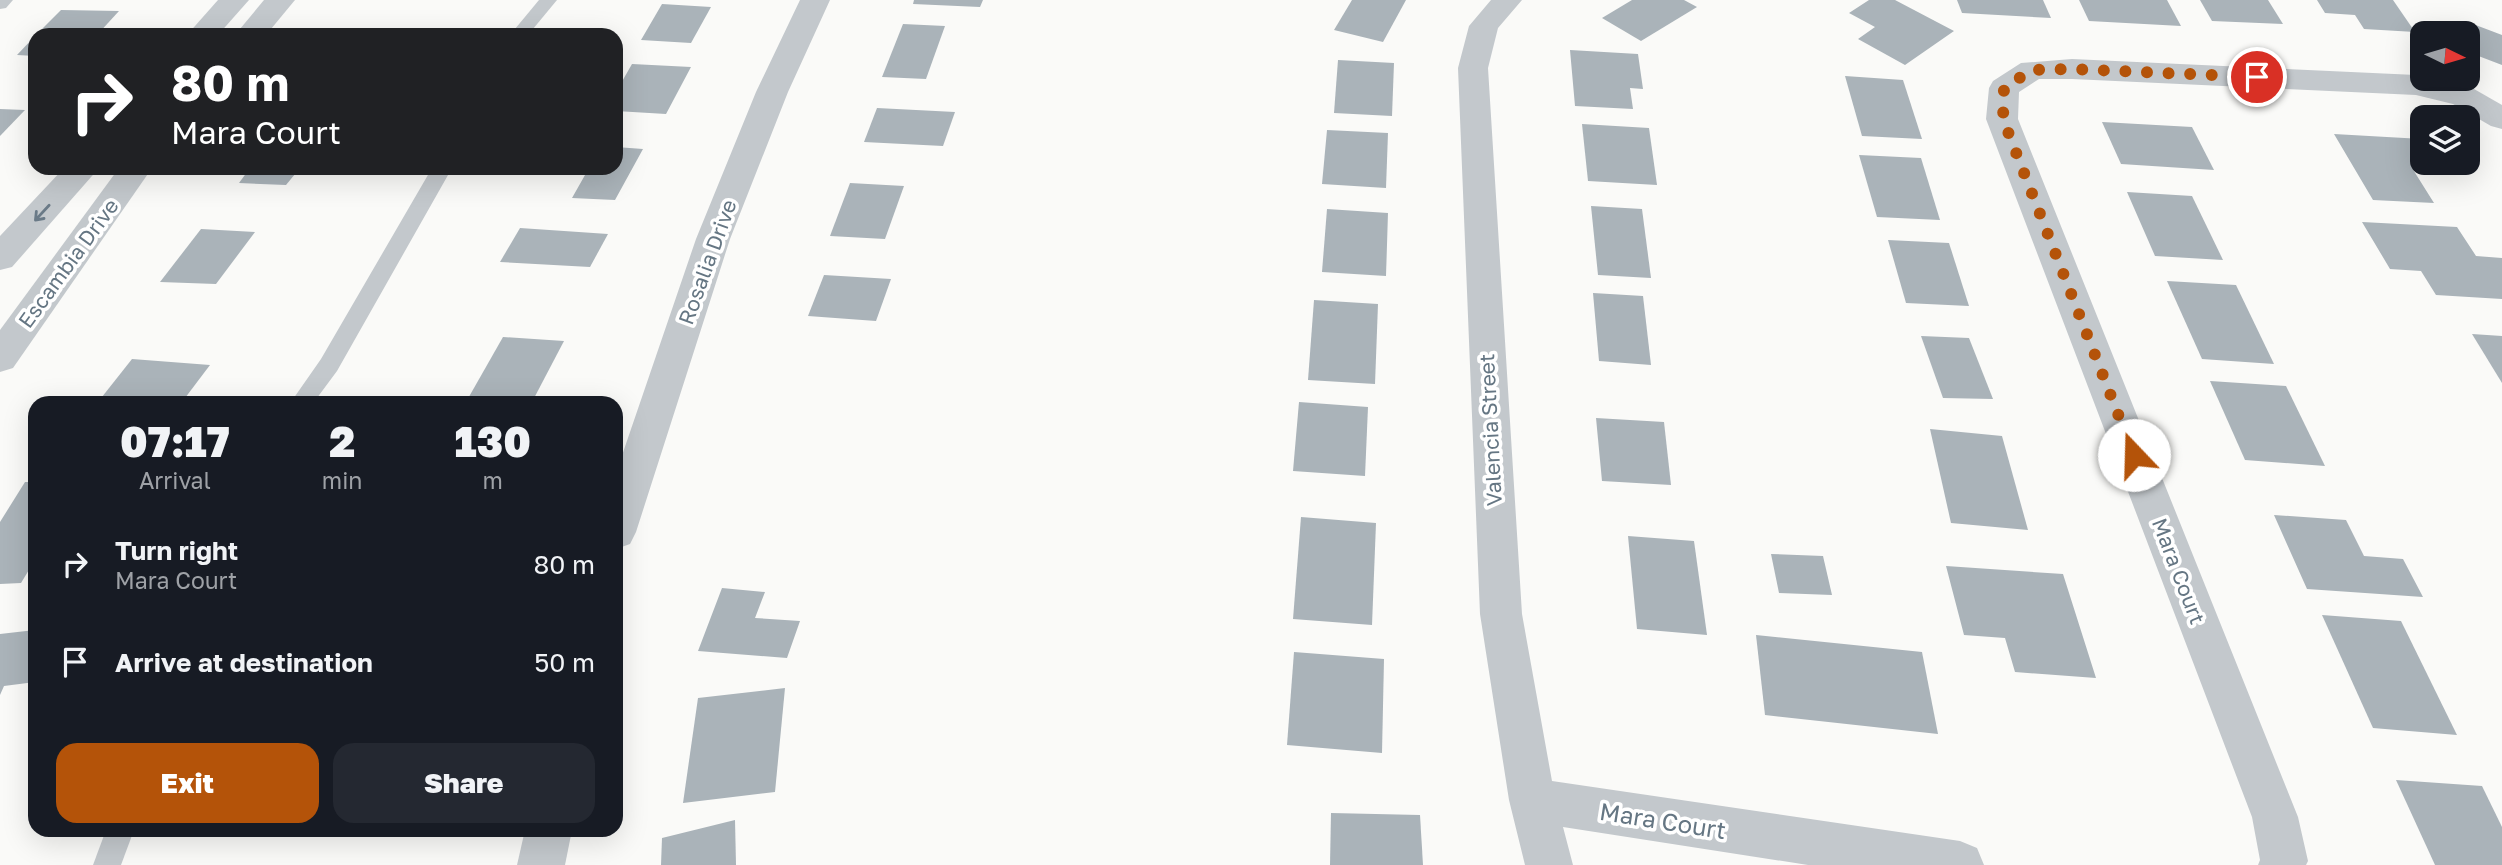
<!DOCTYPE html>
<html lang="en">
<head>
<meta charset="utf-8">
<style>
	body { margin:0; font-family:"Golos Text",sans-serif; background:#242831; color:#f1f3f6; height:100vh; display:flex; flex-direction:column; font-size:26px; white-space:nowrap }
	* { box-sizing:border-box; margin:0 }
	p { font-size:23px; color:#9ea1a6 }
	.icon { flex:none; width:38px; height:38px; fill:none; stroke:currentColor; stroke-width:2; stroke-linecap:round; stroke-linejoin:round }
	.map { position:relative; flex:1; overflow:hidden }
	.details { position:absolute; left:28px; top:396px; width:595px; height:441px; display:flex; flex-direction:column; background:#171b24; border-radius:21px; box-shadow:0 7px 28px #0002 }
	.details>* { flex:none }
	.banner { position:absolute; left:28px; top:28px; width:595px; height:147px; border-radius:21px; box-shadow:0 7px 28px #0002; background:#202124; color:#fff; overflow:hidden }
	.needle { width:46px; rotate:95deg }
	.fabs { position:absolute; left:2410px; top:21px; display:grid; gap:14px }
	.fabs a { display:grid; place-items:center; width:70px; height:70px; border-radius:14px; background:#171b24; box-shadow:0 7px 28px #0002; font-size:35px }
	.pin { position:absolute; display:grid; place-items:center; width:60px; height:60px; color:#fff; margin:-30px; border:4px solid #fff; border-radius:50%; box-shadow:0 2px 7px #0007 }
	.me { position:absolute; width:77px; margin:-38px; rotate:339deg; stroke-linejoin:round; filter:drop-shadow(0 0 5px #0008) }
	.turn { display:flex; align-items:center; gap:24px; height:147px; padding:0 28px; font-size:32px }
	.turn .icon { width:91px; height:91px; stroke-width:2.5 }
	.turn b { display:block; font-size:49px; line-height:60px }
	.eta { display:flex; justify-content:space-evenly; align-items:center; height:119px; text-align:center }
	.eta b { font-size:42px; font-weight:800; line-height:49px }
	.primary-button { display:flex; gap:14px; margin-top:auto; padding:14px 28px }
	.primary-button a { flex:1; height:80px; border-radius:21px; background:#b45309; color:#fff; font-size:28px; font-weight:800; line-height:80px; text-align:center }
	.primary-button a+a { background:#242831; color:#f1f3f6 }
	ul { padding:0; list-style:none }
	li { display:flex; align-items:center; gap:21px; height:98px; padding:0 28px }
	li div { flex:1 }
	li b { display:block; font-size:26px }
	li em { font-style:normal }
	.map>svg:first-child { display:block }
	.building { fill:#aab3b9 }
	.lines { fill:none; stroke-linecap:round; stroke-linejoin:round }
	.lane { fill:#c3c8cc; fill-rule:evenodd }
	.street { fill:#c3c8cc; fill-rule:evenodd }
	.oneway { stroke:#6a7a87 }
	.route { stroke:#b45309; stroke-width:12; stroke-dasharray:0 21.6 }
	.labels { text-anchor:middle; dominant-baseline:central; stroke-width:7; stroke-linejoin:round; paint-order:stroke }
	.street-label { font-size:21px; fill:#657683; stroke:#fff }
	.near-street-label { font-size:24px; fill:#657683; stroke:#fff }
</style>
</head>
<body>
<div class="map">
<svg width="2502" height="865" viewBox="0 0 2502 865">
	<rect width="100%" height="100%" fill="#fafaf8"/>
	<!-- building -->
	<g class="building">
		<path d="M914 0H983L980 7 913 4Z"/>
		<path d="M1352 0H1406L1383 42 1334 30Z"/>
		<path d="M1632 0H1684L1697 7 1641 41 1602 18Z"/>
		<path d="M1869 0H1895L1954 31 1905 65 1858 39 1875 27 1849 13Z"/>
		<path d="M1957 0H2043L2051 18 1962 13Z"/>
		<path d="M2079 0H2167L2181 26 2089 21Z"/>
		<path d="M2200 0H2268L2283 24 2212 21Z"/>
		<path d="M2317 0H2393L2415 32 2364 29 2355 15 2325 13Z"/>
		<path d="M662 4 711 7 691 43 641 40Z"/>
		<path d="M61 10 119 11 97 35H36Z"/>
		<path d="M2465 21 2502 35V65L2468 52V33H2457Z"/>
		<path d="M903 24 945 26 926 79 882 77Z"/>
		<path d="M35 36V56L17 55Z"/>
		<path d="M1570 50 1638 54 1643 89 1630 88 1633 109 1575 106Z"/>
		<path d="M1338 60 1394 63 1392 116 1334 113Z"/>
		<path d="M632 64 691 67 666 114 616 111V92Z"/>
		<path d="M1845 76 1903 80 1922 139 1862 136Z"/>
		<path d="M877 108 955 112 943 146 864 142Z"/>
		<path d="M0 109 25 110 0 136Z"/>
		<path d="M2102 122 2192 127 2214 170 2121 164Z"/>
		<path d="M1582 124 1649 128 1657 185 1588 181Z"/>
		<path d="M1327 130 1388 133 1386 188 1322 184Z"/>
		<path d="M2334 134 2422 139V163H2447L2452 171 2412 168 2434 203 2373 200Z"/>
		<path d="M616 147 643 149 615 200 572 198 589 168H616Z"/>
		<path d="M1859 155 1921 158 1940 220 1877 217Z"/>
		<path d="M250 168H300L286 185 239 183Z"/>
		<path d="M850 183 904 186 885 239 830 236Z"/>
		<path d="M2127 192 2192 196 2223 260 2155 256Z"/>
		<path d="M1591 206 1642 209 1651 278 1598 275Z"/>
		<path d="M1327 209 1388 213 1386 276 1322 272Z"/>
		<path d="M2362 222 2457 227 2476 256 2502 258V299L2436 295 2421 271 2390 269Z"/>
		<path d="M520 228 608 234 590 267 500 262Z"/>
		<path d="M201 229 255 232 216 284 160 282Z"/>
		<path d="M1888 240 1949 243 1969 306 1906 303Z"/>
		<path d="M824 275 891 279 876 321 808 316Z"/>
		<path d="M2167 281 2236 285 2274 364 2202 359Z"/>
		<path d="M1593 293 1643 296 1651 365 1599 361Z"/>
		<path d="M1314 300 1378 304 1375 384 1308 380Z"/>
		<path d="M2472 334 2502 336V383Z"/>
		<path d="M1921 336 1969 338 1993 399 1943 398Z"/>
		<path d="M503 337 564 341 532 402H466Z"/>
		<path d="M132 359 210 365 182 402H98Z"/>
		<path d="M2210 381 2286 386 2325 466 2245 460Z"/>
		<path d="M1299 402 1368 407 1365 476 1293 471Z"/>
		<path d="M1596 418 1664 422 1671 485 1602 481Z"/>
		<path d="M1930 429 2002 436 2028 530 1951 523Z"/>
		<path d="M25 482H35V560L21 583 0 584V522Z"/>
		<path d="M2274 515 2346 520 2364 556 2403 559 2423 597 2307 589Z"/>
		<path d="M1301 517 1376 523 1372 625 1293 619Z"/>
		<path d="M1628 536 1694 541 1707 635 1637 629Z"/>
		<path d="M1771 554 1823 556 1832 595 1779 593Z"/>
		<path d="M1946 566 2063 574 2096 678 2015 672 2005 638 1964 635Z"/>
		<path d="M722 588 765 592 755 618 800 621 787 658 698 651Z"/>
		<path d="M2322 615 2401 621 2457 735 2373 728Z"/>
		<path d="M35 630V682L4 686 0 695V634Z"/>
		<path d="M1756 635 1922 652 1938 734 1765 715Z"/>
		<path d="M1294 652 1384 659 1382 753 1287 745Z"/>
		<path d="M785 688 775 792 683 803 698 698Z"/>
		<path d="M2396 780 2482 786 2502 827V865H2435Z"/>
		<path d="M1331 813 1420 815 1423 865H1330Z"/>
		<path d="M735 820 736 865H661L662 838Z"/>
	</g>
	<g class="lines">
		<!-- lane -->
		<g class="lane">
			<path d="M0 0H13L6 8 0 9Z"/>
			<path d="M539 0H557L528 35H510Z"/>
			<path d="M432 168H452L337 371 314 402H291L321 359Z"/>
			<path d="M106 830H134L121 865H93Z"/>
		</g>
		<!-- street -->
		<g class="street">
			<path d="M218 0H249L218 35H187Z"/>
			<path d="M264 0H295L266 35H235Z"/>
			<path d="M800 0H830L788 92 730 239 636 532 630 544 616 549V473L696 239 756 92Z"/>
			<path d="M1491 0H1522L1498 28 1488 68 1522 614 1552 781 1960 841 1977 848 1984 865H1808L1563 827 1573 865H1525L1509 800 1480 614 1458 68 1469 26Z"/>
			<path d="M2072 59 2416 75 2474 89 2502 105V129L2491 126 2453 104 2416 95 2072 79H2039L2019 92 2018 119 2298 817 2308 861 2306 865H2258L2260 860 2252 817 1986 119 1989 88 1993 81 2021 63Z"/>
			<path d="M64 168H99L12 267 0 270V236Z"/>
			<path d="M119 168H152L13 368 0 372V330Z"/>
			<path d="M525 830H572L565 865H517Z"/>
		</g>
	</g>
	<!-- one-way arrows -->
	<defs><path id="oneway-shaft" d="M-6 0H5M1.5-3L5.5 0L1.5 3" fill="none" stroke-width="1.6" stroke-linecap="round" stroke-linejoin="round" transform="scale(1.75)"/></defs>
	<use class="oneway" href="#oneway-shaft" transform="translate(42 213) rotate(133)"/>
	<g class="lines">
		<!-- route -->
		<path class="route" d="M2134 455 2003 119 2004 88 2032 70 2072 69 2257 77"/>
	</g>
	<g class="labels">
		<!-- street labels -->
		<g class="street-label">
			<text transform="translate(707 262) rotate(-70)">Rosalia Drive</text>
			<text transform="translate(68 263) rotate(-54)">Escambia Drive</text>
			<text transform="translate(1490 430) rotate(-93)">Valencia Street</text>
			<text transform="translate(2179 571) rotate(69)">Mara Court</text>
		</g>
		<!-- near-street labels -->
		<g class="near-street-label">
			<text transform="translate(1663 820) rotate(9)">Mara Court</text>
		</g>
	</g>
</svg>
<div class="fabs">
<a><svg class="needle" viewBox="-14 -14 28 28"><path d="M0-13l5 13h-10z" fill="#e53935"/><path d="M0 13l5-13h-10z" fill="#9ea1a6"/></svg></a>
<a><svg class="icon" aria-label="layers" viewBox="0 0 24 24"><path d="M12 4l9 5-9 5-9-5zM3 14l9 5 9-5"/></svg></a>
</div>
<div class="pin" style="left:2257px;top:77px;background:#d93025"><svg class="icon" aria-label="arrive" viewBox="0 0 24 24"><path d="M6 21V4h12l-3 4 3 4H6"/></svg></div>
<svg class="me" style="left:2134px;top:455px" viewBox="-20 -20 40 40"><circle r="19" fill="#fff"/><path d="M0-13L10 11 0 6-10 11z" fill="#b45309"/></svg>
<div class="banner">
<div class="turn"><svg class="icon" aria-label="right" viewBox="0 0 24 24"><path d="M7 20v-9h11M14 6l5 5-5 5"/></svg><div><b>80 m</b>Mara Court</div></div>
</div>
<section class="details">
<div class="eta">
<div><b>07:17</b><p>Arrival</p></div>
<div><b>2</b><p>min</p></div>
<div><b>130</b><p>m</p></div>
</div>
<ul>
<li><svg class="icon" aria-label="right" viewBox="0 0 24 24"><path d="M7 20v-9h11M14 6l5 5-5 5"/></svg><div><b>Turn right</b><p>Mara Court</p></div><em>80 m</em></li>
<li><svg class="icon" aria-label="arrive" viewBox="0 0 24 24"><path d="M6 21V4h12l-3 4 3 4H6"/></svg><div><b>Arrive at destination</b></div><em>50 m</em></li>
</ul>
<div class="primary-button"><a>Exit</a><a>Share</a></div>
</section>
</div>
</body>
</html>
